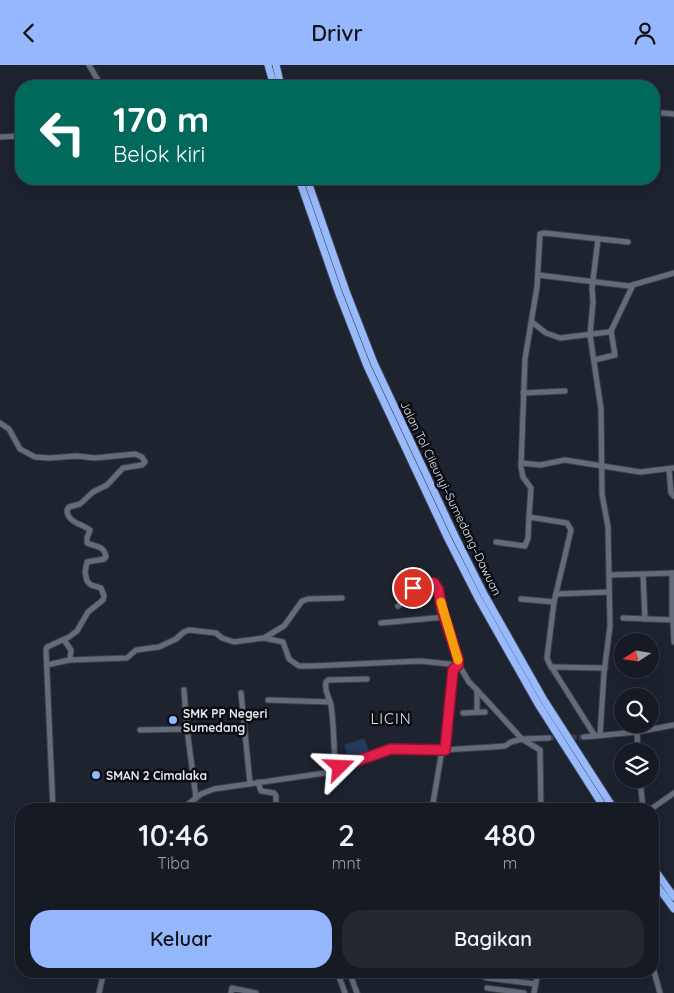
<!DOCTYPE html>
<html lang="id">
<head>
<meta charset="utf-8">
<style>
	body { margin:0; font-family:Quicksand,sans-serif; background:#232730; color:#f1f3f6; height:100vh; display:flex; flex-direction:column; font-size:19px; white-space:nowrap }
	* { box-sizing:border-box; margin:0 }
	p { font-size:16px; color:#9ea1a6 }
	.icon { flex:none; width:28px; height:28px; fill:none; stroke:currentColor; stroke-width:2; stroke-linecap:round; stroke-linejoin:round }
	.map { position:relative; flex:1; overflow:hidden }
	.drawer { position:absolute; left:15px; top:738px; width:644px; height:175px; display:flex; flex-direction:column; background:#161a23; border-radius:20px; box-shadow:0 5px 20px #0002,0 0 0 1px #353841 }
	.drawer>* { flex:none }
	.guide { position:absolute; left:15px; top:15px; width:645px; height:105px; border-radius:20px; box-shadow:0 5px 20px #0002,0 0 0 1px #353841; background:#00695c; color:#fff; overflow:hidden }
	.needle { width:32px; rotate:258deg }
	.buttons { position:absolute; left:614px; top:568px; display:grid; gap:10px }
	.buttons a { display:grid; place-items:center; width:45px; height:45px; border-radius:50%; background:#161a23; box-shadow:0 5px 20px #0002,0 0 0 1px #353841; font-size:25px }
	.pin { position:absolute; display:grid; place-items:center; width:42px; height:42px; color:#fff; margin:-21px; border:2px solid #fff; border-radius:50%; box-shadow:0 1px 5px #0007 }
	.me { position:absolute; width:55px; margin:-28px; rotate:69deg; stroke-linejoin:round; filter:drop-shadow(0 0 4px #0008) }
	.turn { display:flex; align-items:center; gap:18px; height:105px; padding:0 15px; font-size:22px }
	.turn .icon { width:65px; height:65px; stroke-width:2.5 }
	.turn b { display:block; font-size:35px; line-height:42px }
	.eta { display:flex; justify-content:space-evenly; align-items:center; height:85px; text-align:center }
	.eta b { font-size:30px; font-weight:600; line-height:35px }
	.primary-button { display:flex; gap:10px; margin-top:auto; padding:10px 15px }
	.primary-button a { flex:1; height:58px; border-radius:20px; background:#94b7fd; color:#111; font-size:20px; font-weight:600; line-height:58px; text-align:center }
	.primary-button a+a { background:#232730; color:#f1f3f6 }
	header { display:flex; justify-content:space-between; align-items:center; height:65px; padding:0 15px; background:#94b7fd; color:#111; font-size:22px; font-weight:600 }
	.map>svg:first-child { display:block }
	.green { fill:#26385d }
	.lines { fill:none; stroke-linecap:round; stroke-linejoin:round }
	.minor-tunnel { stroke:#3b404c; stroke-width:5; stroke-dasharray:5 2.5; stroke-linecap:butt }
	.minor-casing { stroke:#3c414a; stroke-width:7 }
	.highway-casing { stroke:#3c414a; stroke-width:9 }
	.minor { stroke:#646b7a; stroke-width:5 }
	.highway { stroke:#98bafc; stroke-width:7 }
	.route-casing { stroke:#92132f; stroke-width:12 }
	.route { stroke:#e11d48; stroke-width:9 }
	.slow { stroke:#f59e0b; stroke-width:9 }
	.poi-dot { fill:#94b7fd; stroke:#090c11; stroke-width:2 }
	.labels { text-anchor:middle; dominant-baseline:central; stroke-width:5; stroke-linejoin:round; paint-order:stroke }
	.street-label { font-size:12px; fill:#e3e7f0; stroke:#090c11 }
	.poi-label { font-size:12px; font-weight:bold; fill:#e3e7f0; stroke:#090c11; text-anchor:start }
	.quarter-label { font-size:15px; letter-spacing:1px; fill:#e3e7f0; stroke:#090c11 }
</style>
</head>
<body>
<header><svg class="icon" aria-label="back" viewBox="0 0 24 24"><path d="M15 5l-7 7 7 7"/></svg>Drivr<svg class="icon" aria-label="person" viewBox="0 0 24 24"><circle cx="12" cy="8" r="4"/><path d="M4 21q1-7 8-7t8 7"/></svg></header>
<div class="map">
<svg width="674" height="928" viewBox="0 0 674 928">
	<rect width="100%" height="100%" fill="#1d232f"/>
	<!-- green -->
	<path class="green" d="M364 673 369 686 348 693 344 680Z"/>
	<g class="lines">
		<!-- minor-tunnel -->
		<path class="minor-tunnel" d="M549 673 584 672"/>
		<defs>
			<g id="minor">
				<path d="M89 0 99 17 96 21"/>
				<path d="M663 48 674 49"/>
				<path d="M0 72 21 71"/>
				<path d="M598 174 592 223 593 237 590 270 601 344 602 429 608 462 610 561 604 608 600 670"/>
				<path d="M538 210 629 221 674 208"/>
				<path d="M532 257 546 268 560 273 609 267 611 266 633 220"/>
				<path d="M594 295 615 290 611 266"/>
				<path d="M523 328 565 326"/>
				<path d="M0 358 9 364 20 384 35 392 49 393 77 391 95 393 135 389 142 392 145 397 142 400 123 403 107 420 93 427 80 439 69 442 67 445C67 457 82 459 90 465L87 473V478C96 482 104 480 106 492L104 494 87 497 85 507 87 516 91 520 101 523 104 531 103 535 88 547 77 566 69 572 47 582 46 585 53 744"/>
				<path d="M521 398 540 400 565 395 640 407 674 403"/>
				<path d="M669 404 671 428 674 431"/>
				<path d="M496 477 525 481 528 473 529 452"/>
				<path d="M643 509 645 554"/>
				<path d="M609 510 674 508"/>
				<path d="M556 529 609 527"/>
				<path d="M521 534 554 537"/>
				<path d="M398 541 408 535 412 525 417 519 425 517 433 518 438 524 442 544 448 559 459 600 453 605 445 685"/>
				<path d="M623 553 674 555"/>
				<path d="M672 555V508"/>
				<path d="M673 555 674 577"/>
				<path d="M381 558 445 552"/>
				<path d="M264 573 283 577 289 594 299 601H313L420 596 459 600 469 617 477 625V647"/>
				<path d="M64 575 71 585 70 595"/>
				<path d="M47 600 69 595 127 593 136 585 159 582 176 574 184 567 189 565 216 568 222 573 234 577 264 573 284 561 302 536 308 534 342 533"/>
				<path d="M551 602 605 603"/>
				<path d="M184 625 187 664"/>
				<path d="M477 625 522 674 540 685 541 744"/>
				<path d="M241 628 250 718"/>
				<path d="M268 635 330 637"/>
				<path d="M463 648 485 647"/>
				<path d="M140 665 187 664 196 733"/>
				<path d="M637 667 638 686"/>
				<path d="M595 671 549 598 547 593 554 537 571 465 567 458 529 452 531 423 523 412 521 402 525 294 537 222 540 169 544 168 628 177"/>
				<path d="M584 672 637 667 674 660"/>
				<path d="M335 704C334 682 334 661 331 640 329 631 324 627 326 617L328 615 367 614"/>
				<path d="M640 714 643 744"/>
				<path d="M258 717 261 726 274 728 276 731V744"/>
				<path d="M182 744 201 729 214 724 325 708 377 688 391 684 442 685 492 682 505 681 511 677 522 674 549 673"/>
				<path d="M432 744 442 685"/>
				<path d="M651 744 674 728"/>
				<path d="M652 899 660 928"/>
				<path d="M337 906 345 928"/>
				<path d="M349 906 357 928"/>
				<path d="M483 906V911L487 913 536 919"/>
				<path d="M487 923 524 928"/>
				<path d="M99 928 104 906"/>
				<path d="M231 928 232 923 256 928"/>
				<path d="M534 928 538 906"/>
			</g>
			<g id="highway">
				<path d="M268 0 274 21"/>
				<path d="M276 0 281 21"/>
				<path d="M299 114 339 229 367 301 448 474 478 533 538 639 605 744"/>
				<path d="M307 114 346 226 374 298 455 471 484 529 544 635 614 744"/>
				<path d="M652 801 674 832"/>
				<path d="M652 814 674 844"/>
			</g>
		</defs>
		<!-- minor casing -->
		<use href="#minor" class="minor-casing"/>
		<!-- highway casing -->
		<use href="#highway" class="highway-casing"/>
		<!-- minor -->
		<use href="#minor" class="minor"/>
		<!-- highway -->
		<use href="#highway" class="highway"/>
	</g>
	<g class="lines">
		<defs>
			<path id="route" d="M340 702 391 684 445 685 453 605 458 600V594L442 544 438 524 434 518 425 517 420 518 413 523"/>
		</defs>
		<!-- route casing -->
		<use href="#route" class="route-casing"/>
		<!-- route -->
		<use href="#route" class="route"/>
		<!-- slow -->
		<path class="slow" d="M441 537 458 595"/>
	</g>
	<!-- markers -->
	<g class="poi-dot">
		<circle cx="173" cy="655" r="5"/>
		<circle cx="96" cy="710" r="5"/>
	</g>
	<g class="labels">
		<!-- street labels -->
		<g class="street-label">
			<text transform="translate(451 433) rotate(64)">Jalan Tol Cileunyi–Sumedang–Dawuan</text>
		</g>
		<!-- poi labels -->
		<g class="poi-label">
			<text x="183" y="648">SMK PP Negeri<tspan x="183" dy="14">Sumedang</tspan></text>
			<text x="106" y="710">SMAN 2 Cimalaka</text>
		</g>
		<!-- quarter labels -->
		<g class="quarter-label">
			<text x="391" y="653">LICIN</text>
		</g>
	</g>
</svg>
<div class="buttons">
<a><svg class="needle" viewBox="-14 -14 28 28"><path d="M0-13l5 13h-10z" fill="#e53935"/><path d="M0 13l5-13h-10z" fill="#9ea1a6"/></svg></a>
<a><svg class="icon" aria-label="search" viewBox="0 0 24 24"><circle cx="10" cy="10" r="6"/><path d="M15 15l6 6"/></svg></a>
<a><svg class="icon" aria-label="layers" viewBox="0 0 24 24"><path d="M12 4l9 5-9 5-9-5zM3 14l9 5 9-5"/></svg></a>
</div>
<div class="pin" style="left:413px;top:523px;background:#d93025"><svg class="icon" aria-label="arrive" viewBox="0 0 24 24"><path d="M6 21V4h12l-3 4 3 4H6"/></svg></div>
<svg class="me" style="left:340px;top:702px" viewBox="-20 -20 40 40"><path d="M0-17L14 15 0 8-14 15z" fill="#e11d48" stroke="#fff" stroke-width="4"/></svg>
<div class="guide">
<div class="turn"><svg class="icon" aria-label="left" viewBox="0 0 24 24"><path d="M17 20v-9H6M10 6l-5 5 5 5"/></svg><div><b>170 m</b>Belok kiri</div></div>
</div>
<section class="drawer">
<div class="eta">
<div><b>10:46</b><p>Tiba</p></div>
<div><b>2</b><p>mnt</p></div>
<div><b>480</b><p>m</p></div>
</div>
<div class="primary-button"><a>Keluar</a><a>Bagikan</a></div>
</section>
</div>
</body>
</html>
